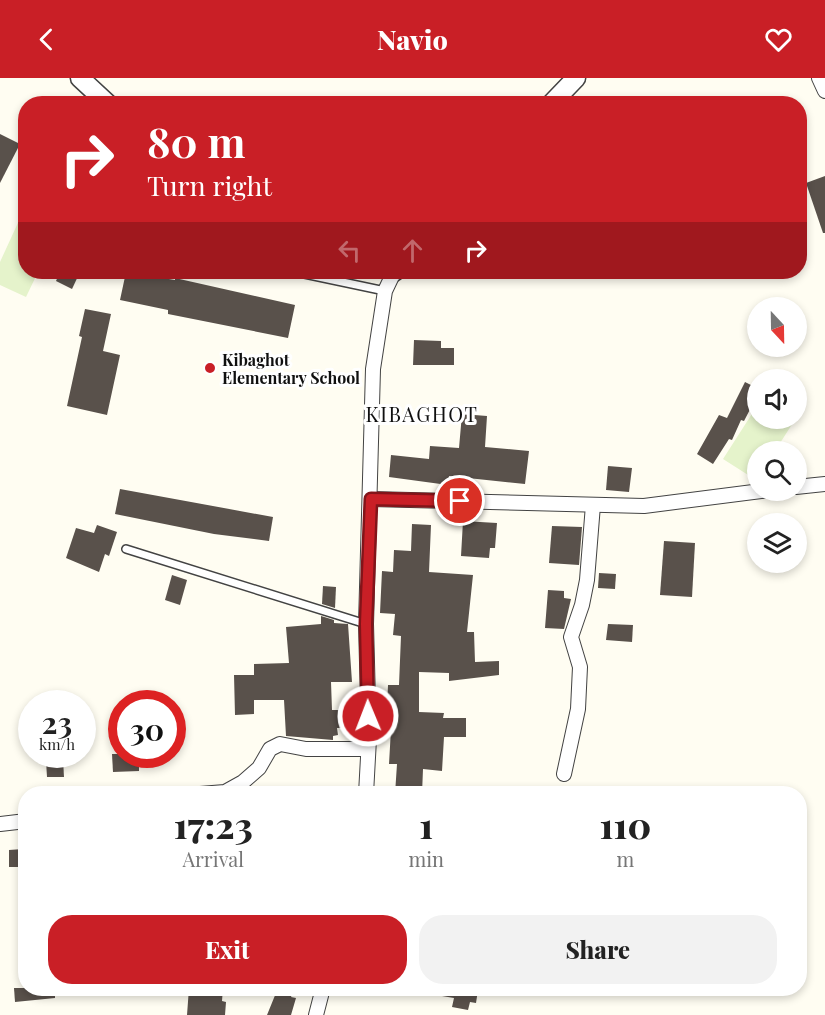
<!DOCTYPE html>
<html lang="en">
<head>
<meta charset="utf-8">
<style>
	body { margin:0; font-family:"Playfair Display",serif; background:#f2f2f2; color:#222; height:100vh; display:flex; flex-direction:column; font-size:22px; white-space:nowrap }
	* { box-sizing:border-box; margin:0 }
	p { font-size:20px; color:#767676 }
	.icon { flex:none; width:33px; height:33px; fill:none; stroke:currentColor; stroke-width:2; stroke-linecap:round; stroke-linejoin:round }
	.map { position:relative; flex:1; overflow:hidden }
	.sheet { position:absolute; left:18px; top:708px; width:789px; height:210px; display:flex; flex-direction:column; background:#fff; border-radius:24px; box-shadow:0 3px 9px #0003 }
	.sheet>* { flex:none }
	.guide { position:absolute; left:18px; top:18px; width:789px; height:183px; border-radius:24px; box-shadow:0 3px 9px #0003; background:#c91f26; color:#fff; overflow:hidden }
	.needle { width:39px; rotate:158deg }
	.tools { position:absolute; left:747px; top:219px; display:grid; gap:12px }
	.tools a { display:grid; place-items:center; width:60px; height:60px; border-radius:50%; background:#fff; box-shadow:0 3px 9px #0003; font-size:30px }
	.speed { position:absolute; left:18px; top:612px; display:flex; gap:12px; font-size:30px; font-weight:700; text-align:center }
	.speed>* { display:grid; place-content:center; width:78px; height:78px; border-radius:50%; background:#fff; box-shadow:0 3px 9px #0003; line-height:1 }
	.speed small { font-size:15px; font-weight:400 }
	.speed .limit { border:9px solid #d22; background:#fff; color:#111 }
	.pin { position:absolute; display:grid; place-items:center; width:51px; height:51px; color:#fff; margin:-26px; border:3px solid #fff; border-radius:50%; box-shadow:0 2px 6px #0007 }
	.me { position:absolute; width:66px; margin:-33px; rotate:359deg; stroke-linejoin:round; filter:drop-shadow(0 0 4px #0008) }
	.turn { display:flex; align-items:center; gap:21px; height:126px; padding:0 30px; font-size:27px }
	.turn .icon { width:78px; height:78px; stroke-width:2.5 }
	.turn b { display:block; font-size:42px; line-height:51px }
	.lanes { display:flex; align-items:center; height:57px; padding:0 30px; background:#0003; justify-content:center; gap:30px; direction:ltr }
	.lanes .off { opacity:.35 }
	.eta { display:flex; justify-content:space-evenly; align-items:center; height:102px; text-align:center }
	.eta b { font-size:36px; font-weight:800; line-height:42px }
	.primary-button { display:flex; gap:12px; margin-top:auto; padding:12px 30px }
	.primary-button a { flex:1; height:69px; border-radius:24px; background:#c91f26; color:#fff; font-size:24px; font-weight:800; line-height:69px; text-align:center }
	.primary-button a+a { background:#f2f2f2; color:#222 }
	header { display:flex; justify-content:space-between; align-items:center; height:78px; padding:0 30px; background:#c91f26; color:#fff; font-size:27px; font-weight:800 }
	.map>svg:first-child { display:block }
	.pitch { fill:#e5f3cb }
	.building { fill:#59514b }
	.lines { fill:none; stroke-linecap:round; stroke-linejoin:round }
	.service-casing { stroke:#434343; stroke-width:10 }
	.minor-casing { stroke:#434343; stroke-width:16 }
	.tertiary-casing { stroke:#434343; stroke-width:21 }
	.service { stroke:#fff; stroke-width:7 }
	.minor { stroke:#fff; stroke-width:14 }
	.tertiary { stroke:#fff; stroke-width:18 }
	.route-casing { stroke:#831419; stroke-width:15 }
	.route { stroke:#c91f26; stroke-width:10 }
	.poi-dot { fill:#c91f26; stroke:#fff; stroke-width:2 }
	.labels { text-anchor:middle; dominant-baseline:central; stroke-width:6; stroke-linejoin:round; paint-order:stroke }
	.poi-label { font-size:16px; font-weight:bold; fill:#101010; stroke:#fff; text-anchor:start }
	.quarter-label { font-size:20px; letter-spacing:1.5px; fill:#101010; stroke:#fff }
</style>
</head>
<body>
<header><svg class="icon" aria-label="back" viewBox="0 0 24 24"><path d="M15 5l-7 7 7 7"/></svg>Navio<svg class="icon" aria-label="heart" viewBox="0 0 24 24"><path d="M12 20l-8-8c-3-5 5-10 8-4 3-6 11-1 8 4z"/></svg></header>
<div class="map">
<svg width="825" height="937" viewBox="0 0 825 937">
	<rect width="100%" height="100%" fill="#fffdf2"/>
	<!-- pitch -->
	<g class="pitch">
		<path d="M22 136 25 138 26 194H38L26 219 0 207V184Z"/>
		<path d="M757 328 758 340H796L775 373 758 374 756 402 723 381Z"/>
	</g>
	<!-- building -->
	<g class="building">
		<path d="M0 56 20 66 0 105Z"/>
		<path d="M825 98V155H823L806 105Z"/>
		<path d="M60 194H80L72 211 56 203Z"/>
		<path d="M126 194 175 202V200L295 227 288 260 168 236V232L120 222Z"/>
		<path d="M85 231 111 236 103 273 120 277 107 337 67 328 82 259 79 258Z"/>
		<path d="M414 262 441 263V270H454V287H413Z"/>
		<path d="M745 304 755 309 752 316 757 318 744 343 741 342 732 362 729 361 713 386 697 376 719 337 727 340Z"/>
		<path d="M462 336 487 338 485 369 529 373 525 406 449 398 448 407 389 399 391 377 429 381 430 368 459 370Z"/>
		<path d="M608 388 632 390 629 414 606 412Z"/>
		<path d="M120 411 273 439 269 463 214 456 115 436Z"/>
		<path d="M463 443 497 445 495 470H490L489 480 461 478Z"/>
		<path d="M412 446 431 447 429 494 473 497 467 554H474L475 584 499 583V597L449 603V595L419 594V634L444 635 443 640H466V659H444L442 693 423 691 422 716H395L397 686H389L391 651 386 650 388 607H399L401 558 393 557 395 536 380 535 382 493 393 494 394 472 411 473Z"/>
		<path d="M97 447 117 454 109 478 105 476 99 494 66 480 76 450 94 455Z"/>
		<path d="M552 448 582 449 579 487 549 485Z"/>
		<path d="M664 463 695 465 692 519 660 517Z"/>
		<path d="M599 495 616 496 615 511 598 510Z"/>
		<path d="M172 497 187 502 180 527 165 522Z"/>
		<path d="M323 508 336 509 335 530 322 526Z"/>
		<path d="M548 512 564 513V520L571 521 564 551 545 550Z"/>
		<path d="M321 538 334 542V545L348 546 352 604H331L332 632H342L343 650H337L338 657 333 658V662L286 658 284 622H254V636L235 637 234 597H254V586L289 585 286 549 321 546Z"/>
		<path d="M608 546 633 547 632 564 606 562Z"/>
		<path d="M112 676H139V693L113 694Z"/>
		<path d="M63 681 64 699H47L46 682Z"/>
		<path d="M23 771V789H9V772Z"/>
		<path d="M14 910H55V920L15 924Z"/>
		<path d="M189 910H223L222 923 226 924 225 937H187Z"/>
		<path d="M278 910H295L291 919 296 920 291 937H267Z"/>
		<path d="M437 910 478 912 476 925 470 924 468 932 452 929 454 920 436 917Z"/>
	</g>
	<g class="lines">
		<defs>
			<g id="service">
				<path d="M295 194 385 213"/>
				<path d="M126 471 366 546"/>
			</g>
			<g id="minor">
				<path d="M819 0 825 13"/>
				<path d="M796 409 825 406"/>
				<path d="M371 421 644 428 769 412"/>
				<path d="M564 696 578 631 580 589 571 559 582 527 587 502 593 427"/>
				<path d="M200 716 225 714 243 704 259 690 270 671 280 666 306 671H368"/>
				<path d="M366 716 369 661 366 546 373 291 385 213 394 194"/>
				<path d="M0 746 26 743"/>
				<path d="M316 937 323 910"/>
			</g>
			<g id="tertiary">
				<path d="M80 0 108 26"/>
				<path d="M551 26 576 0"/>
				<path d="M393 194H394"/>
			</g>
		</defs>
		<!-- service casing -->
		<use href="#service" class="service-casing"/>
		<!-- minor casing -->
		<use href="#minor" class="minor-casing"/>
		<!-- tertiary casing -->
		<use href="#tertiary" class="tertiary-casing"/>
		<!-- service -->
		<use href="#service" class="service"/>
		<!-- minor -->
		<use href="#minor" class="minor"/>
		<!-- tertiary -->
		<use href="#tertiary" class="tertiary"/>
	</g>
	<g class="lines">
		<defs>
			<path id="route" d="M368 638 366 546 371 421 460 423"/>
		</defs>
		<!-- route casing -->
		<use href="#route" class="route-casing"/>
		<!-- route -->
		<use href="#route" class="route"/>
	</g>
	<!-- markers -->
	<circle class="poi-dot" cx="210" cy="290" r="6"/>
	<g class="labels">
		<!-- poi labels -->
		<g class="poi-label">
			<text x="222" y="281">Kibaghot<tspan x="222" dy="18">Elementary School</tspan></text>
		</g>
		<!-- quarter labels -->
		<g class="quarter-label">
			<text x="422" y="335">KIBAGHOT</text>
		</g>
	</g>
</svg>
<div class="tools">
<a><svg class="needle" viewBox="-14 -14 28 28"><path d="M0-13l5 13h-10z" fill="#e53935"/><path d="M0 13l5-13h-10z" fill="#767676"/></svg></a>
<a><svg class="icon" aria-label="sound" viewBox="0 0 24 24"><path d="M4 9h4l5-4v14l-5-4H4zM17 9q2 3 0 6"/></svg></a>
<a><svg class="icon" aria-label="search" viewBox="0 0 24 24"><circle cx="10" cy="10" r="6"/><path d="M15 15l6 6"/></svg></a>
<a><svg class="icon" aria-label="layers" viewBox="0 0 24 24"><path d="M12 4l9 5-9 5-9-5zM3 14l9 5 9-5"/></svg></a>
</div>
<div class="speed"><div>23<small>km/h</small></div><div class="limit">30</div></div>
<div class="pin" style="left:460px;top:423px;background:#d93025"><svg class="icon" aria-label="arrive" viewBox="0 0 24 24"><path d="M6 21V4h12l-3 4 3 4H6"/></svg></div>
<svg class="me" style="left:368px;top:638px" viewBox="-20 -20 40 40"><circle r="17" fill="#c91f26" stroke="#fff" stroke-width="3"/><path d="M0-11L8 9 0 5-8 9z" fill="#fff"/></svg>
<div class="guide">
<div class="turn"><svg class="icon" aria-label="right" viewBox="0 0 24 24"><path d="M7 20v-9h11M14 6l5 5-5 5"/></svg><div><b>80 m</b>Turn right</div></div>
<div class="lanes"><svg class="icon off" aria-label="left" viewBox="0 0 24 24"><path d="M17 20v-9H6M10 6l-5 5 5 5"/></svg><svg class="icon off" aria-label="ahead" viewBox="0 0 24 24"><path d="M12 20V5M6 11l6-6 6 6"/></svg><svg class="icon" aria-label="right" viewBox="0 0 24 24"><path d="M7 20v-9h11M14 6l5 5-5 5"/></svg></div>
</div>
<section class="sheet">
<div class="eta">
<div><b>17:23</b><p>Arrival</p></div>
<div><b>1</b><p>min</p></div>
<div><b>110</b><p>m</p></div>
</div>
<div class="primary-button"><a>Exit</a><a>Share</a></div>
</section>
</div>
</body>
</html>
